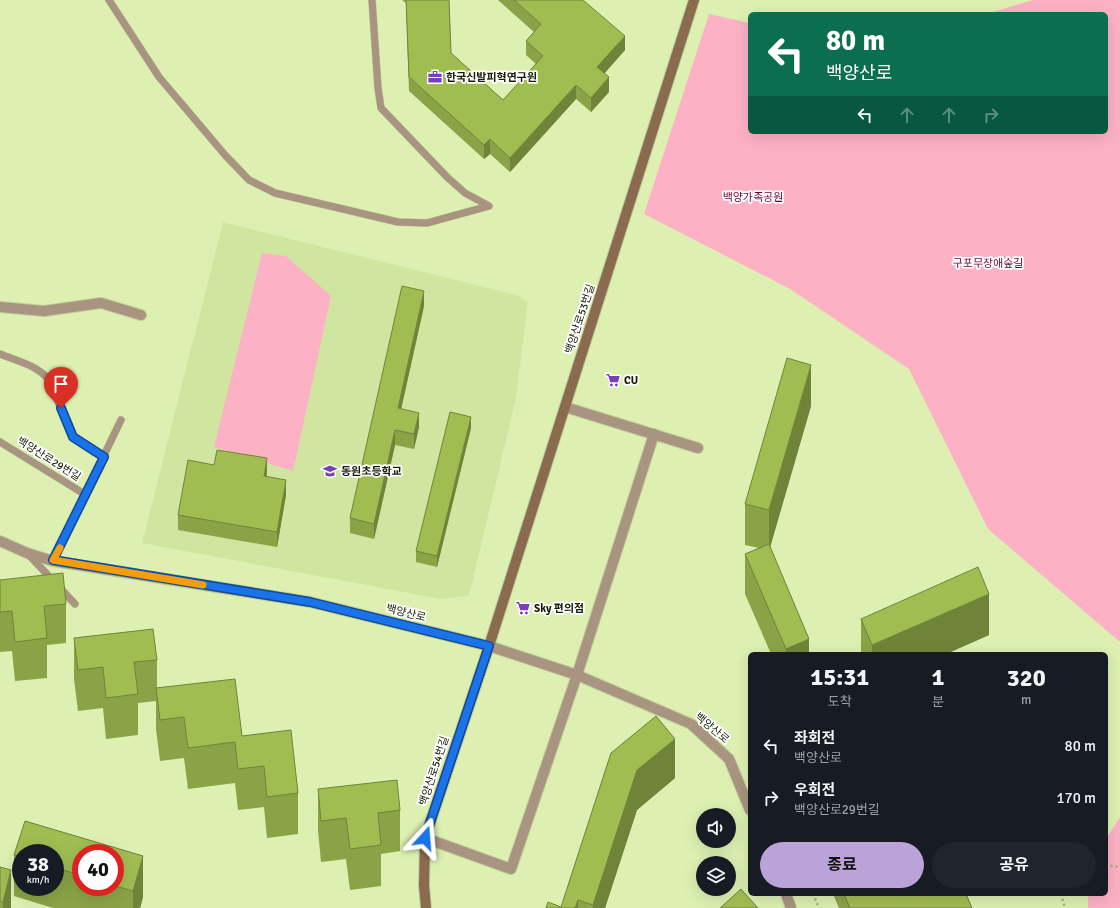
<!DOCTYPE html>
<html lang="ko">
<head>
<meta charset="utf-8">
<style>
	body { margin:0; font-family:Signika,"Noto Sans KR",sans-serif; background:#20242c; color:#f1f3f6; height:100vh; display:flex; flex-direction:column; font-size:15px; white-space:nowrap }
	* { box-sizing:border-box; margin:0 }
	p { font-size:13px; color:#9ea1a6 }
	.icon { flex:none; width:22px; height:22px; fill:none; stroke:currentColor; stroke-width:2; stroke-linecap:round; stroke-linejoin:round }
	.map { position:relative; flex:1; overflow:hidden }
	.side { position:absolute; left:748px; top:652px; width:360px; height:244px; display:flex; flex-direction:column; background:#171b24; border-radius:6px; box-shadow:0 4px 16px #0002 }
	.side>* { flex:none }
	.hud { position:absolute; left:748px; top:12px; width:360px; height:122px; border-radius:6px; box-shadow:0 4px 16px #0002; background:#0b6e4f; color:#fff; overflow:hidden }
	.tools { position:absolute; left:696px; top:808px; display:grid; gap:8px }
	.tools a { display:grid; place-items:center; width:40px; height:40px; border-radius:50%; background:#171b24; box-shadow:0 4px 16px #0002; font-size:20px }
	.speed { position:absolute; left:12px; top:844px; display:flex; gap:8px; font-size:20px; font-weight:700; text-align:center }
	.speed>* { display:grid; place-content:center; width:52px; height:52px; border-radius:50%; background:#171b24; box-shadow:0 4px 16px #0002; line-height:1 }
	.speed small { font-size:10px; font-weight:400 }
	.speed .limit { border:6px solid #d22; background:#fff; color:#111 }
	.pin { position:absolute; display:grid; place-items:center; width:34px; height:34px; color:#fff; margin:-41px -17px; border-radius:50% 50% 50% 0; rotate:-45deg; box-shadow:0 0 4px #0007 }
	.pin .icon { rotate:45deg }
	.me { position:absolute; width:44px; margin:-22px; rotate:19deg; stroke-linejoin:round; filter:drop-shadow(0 0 3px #0008) }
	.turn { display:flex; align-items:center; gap:14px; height:84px; padding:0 12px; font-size:18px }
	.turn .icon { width:52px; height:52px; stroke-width:2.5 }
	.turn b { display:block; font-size:28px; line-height:34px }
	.lanes { display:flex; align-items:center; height:38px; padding:0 12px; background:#0003; justify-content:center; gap:20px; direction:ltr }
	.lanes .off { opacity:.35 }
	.eta { display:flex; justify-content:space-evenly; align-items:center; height:68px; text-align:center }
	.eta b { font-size:24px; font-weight:700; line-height:28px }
	.action { display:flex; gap:8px; margin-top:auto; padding:8px 12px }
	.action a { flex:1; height:46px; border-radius:24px; background:#bba2d9; color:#111; font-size:16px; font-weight:700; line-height:46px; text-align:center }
	.action a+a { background:#20242c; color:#f1f3f6 }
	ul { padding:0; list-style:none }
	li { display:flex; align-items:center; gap:12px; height:52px; padding:0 12px }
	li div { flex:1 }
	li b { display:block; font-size:15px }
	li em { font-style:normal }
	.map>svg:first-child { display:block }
	.built { fill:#d0e5a0 }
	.green { fill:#fdb1c5 }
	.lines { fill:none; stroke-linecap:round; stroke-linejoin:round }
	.lane-casing { stroke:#bdce96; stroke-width:8 }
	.street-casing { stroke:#bdce96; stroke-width:12 }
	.secondary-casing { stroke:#bdce96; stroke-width:12 }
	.path { stroke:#a0af7d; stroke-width:2.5; stroke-dasharray:2 3; stroke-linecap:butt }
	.lane { stroke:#a99381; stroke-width:7 }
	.street { stroke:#a99381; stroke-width:10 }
	.secondary { stroke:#8b6b50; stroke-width:10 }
	.wall { fill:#8aa347; fill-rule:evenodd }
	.shaded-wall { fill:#708439 }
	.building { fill:#a0bd52; stroke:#708439 }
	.route-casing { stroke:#114b97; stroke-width:10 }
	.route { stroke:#1a73e8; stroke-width:7 }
	.slow { stroke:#f59e0b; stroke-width:7 }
	.labels { text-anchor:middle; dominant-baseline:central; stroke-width:3.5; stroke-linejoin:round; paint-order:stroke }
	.poi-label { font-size:11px; font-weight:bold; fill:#171d06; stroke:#fff; text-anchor:start }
	.park-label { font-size:11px; fill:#6c0734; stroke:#fff }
	.street-label { font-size:11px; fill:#171d06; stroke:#fff }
</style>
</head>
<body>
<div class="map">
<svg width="1120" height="908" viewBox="0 0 1120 908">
	<rect width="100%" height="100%" fill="#ddf0b2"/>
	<!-- built -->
	<path class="built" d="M223 222 516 295 528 302 516 398 469 596 441 599 142 543Z"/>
	<!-- green -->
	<g class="green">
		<path d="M1033 0H1120V642L988 529 909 369 790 289 644 214 709 14 750 23V132H1106V14H986Z"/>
		<path d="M262 253 286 256 331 296 293 471 214 447Z"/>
		<path d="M1120 817V908H1088V894H1106V839Z"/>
	</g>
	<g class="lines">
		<defs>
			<g id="lane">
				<path d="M109 0 159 77 225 155 249 180 275 193 398 222 427 223 489 206 465 193 447 177 381 108 378 88 372 0"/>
				<path d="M0 354C17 361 37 365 49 380L73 437 104 457"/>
				<path d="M0 442 86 495"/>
				<path d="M28 554 75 604"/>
				<path d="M53 561 121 420"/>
			</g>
			<g id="street">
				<path d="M0 307 44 311 101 303 141 315"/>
				<path d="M565 407 698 448"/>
				<path d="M0 541 27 553 53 561 310 602 489 646 577 675 691 724 729 759 750 810"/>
				<path d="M425 838 511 869 577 675 654 434"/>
				<path d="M786 894 791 908"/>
			</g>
			<path id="secondary" d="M426 908 424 885 425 838 489 646 694 0"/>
		</defs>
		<!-- lane casing -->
		<use href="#lane" class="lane-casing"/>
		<!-- street casing -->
		<use href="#street" class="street-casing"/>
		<!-- secondary casing -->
		<use href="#secondary" class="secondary-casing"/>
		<!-- path -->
		<g class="path">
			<path d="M1106 864 1110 866 1120 867"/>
			<path d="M813 894 819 908"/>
			<path d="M1061 894 1065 908"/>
		</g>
		<!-- lane -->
		<use href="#lane" class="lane"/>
		<!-- street -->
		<use href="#street" class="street"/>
		<!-- secondary -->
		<use href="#secondary" class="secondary"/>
	</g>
	<!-- wall -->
	<g class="wall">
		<path d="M402 0H449L451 53 503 100 536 64 526 55V41L534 32 498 0H583L625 50 604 73 609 92 591 112 576 99 510 172 490 154 484 159 409 91 406 3Z"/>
		<path d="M424 306 401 409 419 427 414 449 395 445 374 539 350 533V518Z"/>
		<path d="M811 406 770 547 809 654H771L745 594V554L759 548 745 545V504Z"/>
		<path d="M471 428 437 567 416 562V551Z"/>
		<path d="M267 473 266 476 286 495 277 547 178 530V515Z"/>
		<path d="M0 580 66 604V643L47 645V678L15 681 12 651 0 652Z"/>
		<path d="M861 619 989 635 946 654H861Z"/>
		<path d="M74 638 157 660V688L242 736 298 793V834L267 838 264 807 238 810 235 783 188 789 184 758 160 761 156 729V701L138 703V735L106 739 103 708 78 711 74 679Z"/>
		<path d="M611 753 675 778 637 810 605 908H546L561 907Z"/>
		<path d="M318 789 400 810V851L381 854V886L350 890 346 859 321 862 318 830Z"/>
		<path d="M25 821 143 856V897L140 908H53L14 896V855ZM21 853H55V887H21ZM81 853H115V887H81Z"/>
		<path d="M0 867 11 908H0Z"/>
		<path d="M833 894H966L972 908H839Z"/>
	</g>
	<!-- shaded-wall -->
	<g class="shaded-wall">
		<path d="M625 36V50L597 82V67Z"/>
		<path d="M609 77V92L591 112V98Z"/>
		<path d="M576 85V99L510 172V158Z"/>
		<path d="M490 139V154L484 159V145Z"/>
		<path d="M424 291V306L398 423V408Z"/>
		<path d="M811 365V406L769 551V510Z"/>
		<path d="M419 413V427L414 449V434Z"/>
		<path d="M471 417V428L437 567V556Z"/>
		<path d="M395 430V445L374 539V524Z"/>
		<path d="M267 458V473L264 491V476Z"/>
		<path d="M286 480V495L277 547V532Z"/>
		<path d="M989 594V635L946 654H872V645Z"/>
		<path d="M809 639V654H786V649Z"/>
		<path d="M675 739V778L637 810 605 908H593V905L637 770Z"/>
		<path d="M143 856V897L140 908H133V891Z"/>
		<path d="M11 870V908H3V902Z"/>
		<path d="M578 900V908H575Z"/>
	</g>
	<!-- building -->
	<g class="building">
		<path d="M406 0H449L451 53 503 100 543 56 526 41 541 24 514 0H583L625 36 597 67 609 77 591 98 576 85 510 158 490 139 484 145 409 77Z"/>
		<path d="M402 286 424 291 398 408 419 413 414 434 395 430 374 524 350 518Z"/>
		<path d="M787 358 811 365 769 510 745 504Z"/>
		<path d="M450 412 471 417 437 556 416 551Z"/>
		<path d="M217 450 267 458 264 476 286 480 277 532 178 515 188 460 214 465Z"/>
		<path d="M769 544 809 639 786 649 745 554Z"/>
		<path d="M978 567 989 594 872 645 861 619Z"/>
		<path d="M63 573 66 604 44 606 47 638 15 642 12 611 0 612V580Z"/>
		<path d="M153 629 157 660 134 662 138 694 106 698 103 667 78 670 74 638Z"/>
		<path d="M235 679 242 736 291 730 298 793 267 797 264 766 238 769 235 742 188 748 184 717 160 720 156 688Z"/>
		<path d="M656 716 675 739 637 770 593 905 578 900 575 908H546L548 902 561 907 611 753Z"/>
		<path d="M397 780 400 810 378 813 381 845 350 849 346 818 321 821 318 789Z"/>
		<path d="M25 821 143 856 133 891 115 886V853H81V875L55 868V853H21V857L14 855Z"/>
		<path d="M0 867 11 870 3 902 0 901Z"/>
		<path d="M741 889 758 908H720Z"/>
		<path d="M844 894H966L972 908H850Z"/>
	</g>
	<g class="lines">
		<defs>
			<path id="route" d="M61 408 73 437 104 457 53 560 310 602 489 646 425 838"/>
		</defs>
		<!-- route casing -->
		<use href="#route" class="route-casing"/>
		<!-- route -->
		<use href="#route" class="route"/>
		<!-- slow -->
		<path class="slow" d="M60 548 53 560 203 585"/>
	</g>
	<!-- icons -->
	<defs>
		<symbol id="office-bare" viewBox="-9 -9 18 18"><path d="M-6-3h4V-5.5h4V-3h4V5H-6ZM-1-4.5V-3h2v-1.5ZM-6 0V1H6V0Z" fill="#7840b6" stroke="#fff" stroke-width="2.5" paint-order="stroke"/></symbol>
		<symbol id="supermarket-bare" viewBox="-9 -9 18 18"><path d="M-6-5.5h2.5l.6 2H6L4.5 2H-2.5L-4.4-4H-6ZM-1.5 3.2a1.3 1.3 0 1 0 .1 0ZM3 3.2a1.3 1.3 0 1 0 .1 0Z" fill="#7840b6" stroke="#fff" stroke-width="2.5" paint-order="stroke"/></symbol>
		<symbol id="school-bare" viewBox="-9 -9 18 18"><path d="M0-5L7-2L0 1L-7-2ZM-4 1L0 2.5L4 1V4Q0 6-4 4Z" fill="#7840b6" stroke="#fff" stroke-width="2.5" paint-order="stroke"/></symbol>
	</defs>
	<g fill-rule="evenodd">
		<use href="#office-bare" x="425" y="67" width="20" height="20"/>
		<use href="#supermarket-bare" x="603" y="370" width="20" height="20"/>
		<use href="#school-bare" x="320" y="461" width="20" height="20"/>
		<use href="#supermarket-bare" x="513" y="598" width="20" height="20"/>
	</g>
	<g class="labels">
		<!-- poi labels -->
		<g class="poi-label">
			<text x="446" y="77">한국신발피혁연구원</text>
			<text x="624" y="380">CU</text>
			<text x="341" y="471">동원초등학교</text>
			<text x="534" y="608">Sky 편의점</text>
		</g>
		<!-- park labels -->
		<g class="park-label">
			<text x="753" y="197">백양가족공원</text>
			<text x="988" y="263">구포무장애숲길</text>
		</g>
		<!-- street labels -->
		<g class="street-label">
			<text transform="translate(580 319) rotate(-72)">백양산로53번길</text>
			<text transform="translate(49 459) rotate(32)">백양산로29번길</text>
			<text transform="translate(406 613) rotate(14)">백양산로</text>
			<text transform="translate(712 728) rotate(40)">백양산로</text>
			<text transform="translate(434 771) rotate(-72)">백양산로54번길</text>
		</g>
	</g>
</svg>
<div class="tools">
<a><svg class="icon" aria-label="sound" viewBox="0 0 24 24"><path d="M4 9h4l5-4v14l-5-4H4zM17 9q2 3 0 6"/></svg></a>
<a><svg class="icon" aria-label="layers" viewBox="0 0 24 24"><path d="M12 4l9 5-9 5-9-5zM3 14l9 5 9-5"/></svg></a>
</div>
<div class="speed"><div>38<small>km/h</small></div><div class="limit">40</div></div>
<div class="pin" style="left:61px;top:408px;background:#d93025"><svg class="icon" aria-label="arrive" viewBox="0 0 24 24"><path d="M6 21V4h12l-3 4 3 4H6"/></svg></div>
<svg class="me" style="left:425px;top:838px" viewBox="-20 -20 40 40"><path d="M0-17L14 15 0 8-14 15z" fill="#1a73e8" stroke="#fff" stroke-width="4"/></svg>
<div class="hud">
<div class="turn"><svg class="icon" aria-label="left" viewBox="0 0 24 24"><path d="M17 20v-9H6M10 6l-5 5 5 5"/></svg><div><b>80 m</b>백양산로</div></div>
<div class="lanes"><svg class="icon" aria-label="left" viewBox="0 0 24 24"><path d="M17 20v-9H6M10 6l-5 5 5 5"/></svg><svg class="icon off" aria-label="ahead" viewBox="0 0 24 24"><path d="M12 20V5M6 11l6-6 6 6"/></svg><svg class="icon off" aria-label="ahead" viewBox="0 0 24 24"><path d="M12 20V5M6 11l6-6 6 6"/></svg><svg class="icon off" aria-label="right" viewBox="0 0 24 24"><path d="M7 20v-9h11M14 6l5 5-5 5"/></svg></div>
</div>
<section class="side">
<div class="eta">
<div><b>15:31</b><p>도착</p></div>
<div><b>1</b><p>분</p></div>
<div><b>320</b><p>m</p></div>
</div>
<ul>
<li><svg class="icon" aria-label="left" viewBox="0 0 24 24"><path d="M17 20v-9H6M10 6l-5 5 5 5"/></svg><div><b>좌회전</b><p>백양산로</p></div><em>80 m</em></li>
<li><svg class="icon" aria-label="right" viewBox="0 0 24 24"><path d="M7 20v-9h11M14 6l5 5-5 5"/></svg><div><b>우회전</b><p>백양산로29번길</p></div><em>170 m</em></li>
</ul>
<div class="action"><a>종료</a><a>공유</a></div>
</section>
</div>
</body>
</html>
